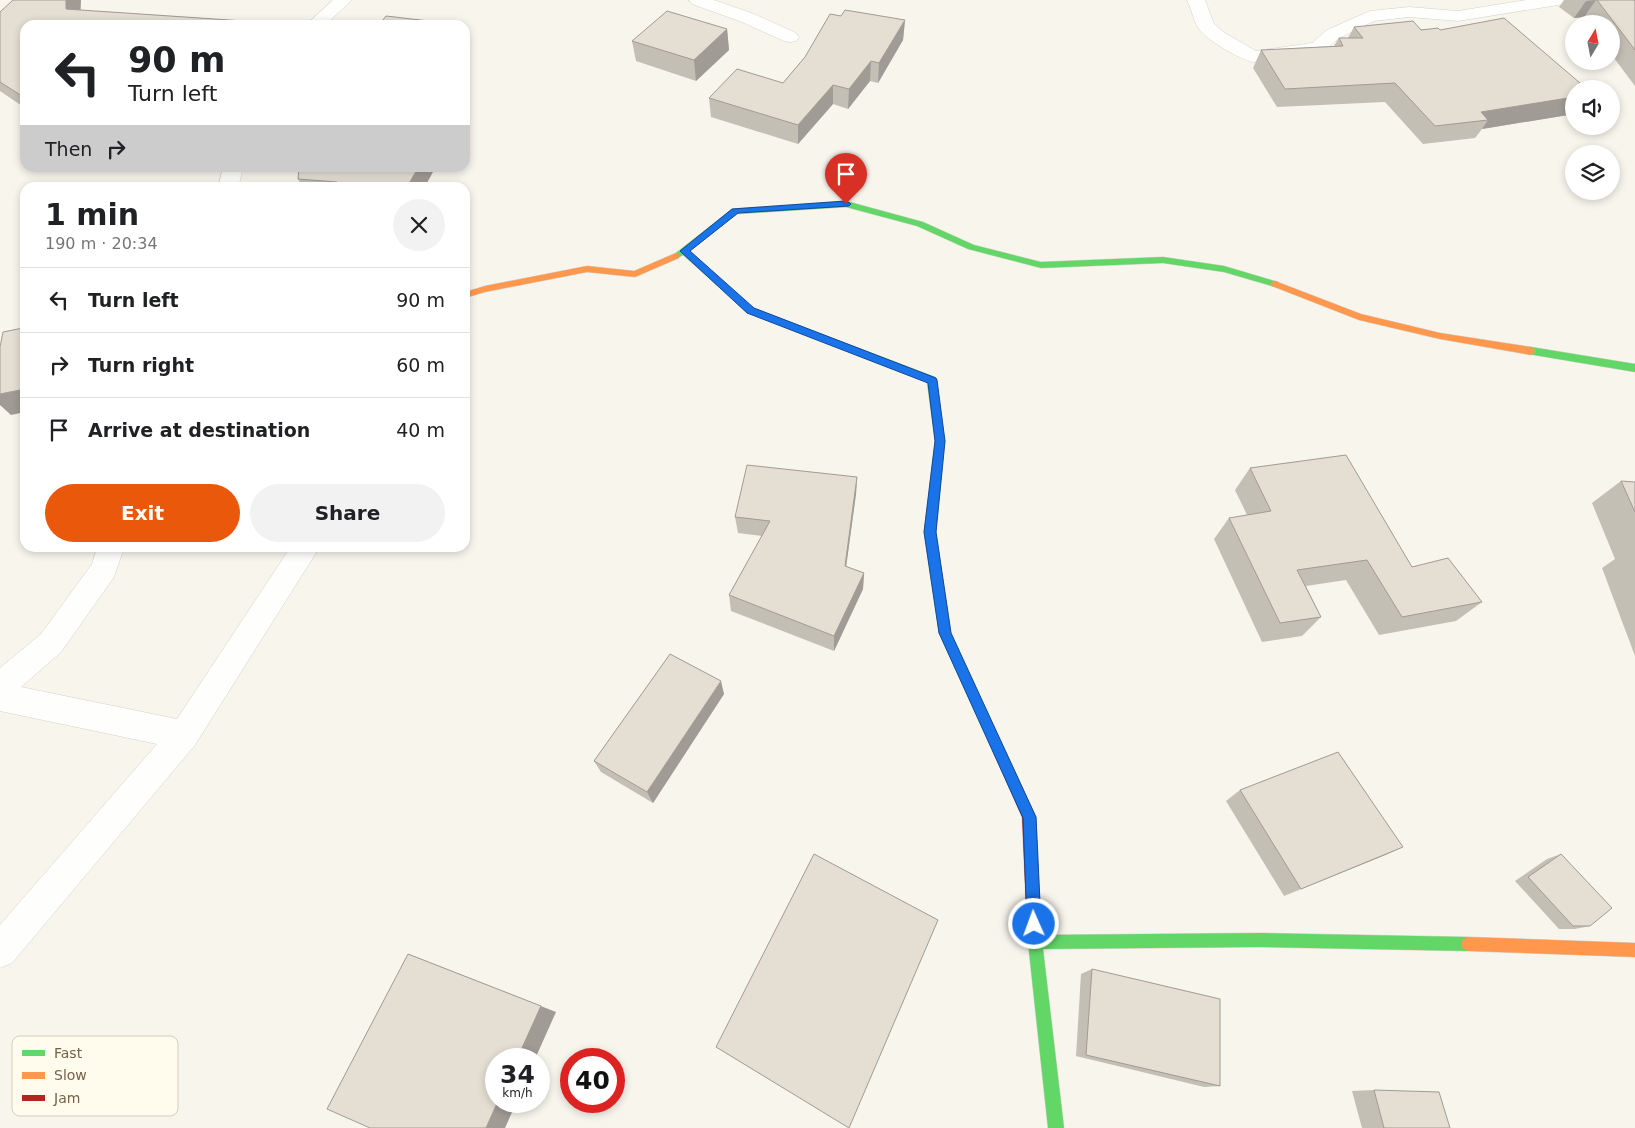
<!DOCTYPE html>
<html lang="en">
<head>
<meta charset="utf-8">
<style>
	body { margin:0; font-family:"DejaVu Sans",sans-serif; background:#f2f2f2; color:#202124; height:100vh; display:flex; flex-direction:column; font-size:19px; white-space:nowrap }
	* { box-sizing:border-box; margin:0 }
	p { font-size:16px; color:#757577 }
	.icon { flex:none; width:28px; height:28px; fill:none; stroke:currentColor; stroke-width:2; stroke-linecap:round; stroke-linejoin:round }
	.map { position:relative; flex:1; overflow:hidden }
	.drawer { position:absolute; left:20px; top:182px; width:450px; height:370px; display:flex; flex-direction:column; background:#fff; border-radius:15px; box-shadow:0 2px 8px #0003 }
	.drawer>* { flex:none }
	.banner { position:absolute; left:20px; top:20px; width:450px; height:152px; border-radius:15px; box-shadow:0 2px 8px #0003; background:#fff; color:#202124; overflow:hidden }
	.needle { width:32px; rotate:10deg }
	.buttons { position:absolute; left:1565px; top:15px; display:grid; gap:10px }
	.buttons a { display:grid; place-items:center; width:55px; height:55px; border-radius:50%; background:#fff; box-shadow:0 2px 8px #0003; font-size:25px }
	.speed { position:absolute; left:485px; top:1048px; display:flex; gap:10px; font-size:25px; font-weight:700; text-align:center }
	.speed>* { display:grid; place-content:center; width:65px; height:65px; border-radius:50%; background:#fff; box-shadow:0 2px 8px #0003; line-height:1 }
	.speed small { font-size:12px; font-weight:400 }
	.speed .limit { border:8px solid #d22; background:#fff; color:#111 }
	.pin { position:absolute; display:grid; place-items:center; width:42px; height:42px; color:#fff; margin:-51px -21px; border-radius:50% 50% 50% 0; rotate:-45deg; box-shadow:0 0 5px #0007 }
	.pin .icon { rotate:45deg }
	.me { position:absolute; width:55px; margin:-28px; rotate:358deg; stroke-linejoin:round; filter:drop-shadow(0 0 4px #0008) }
	.turn { display:flex; align-items:center; gap:18px; height:105px; padding:0 25px; font-size:22px }
	.turn .icon { width:65px; height:65px; stroke-width:2.5 }
	.turn b { display:block; font-size:35px; line-height:42px }
	.then { display:flex; align-items:center; height:48px; padding:0 25px; background:#0003; gap:10px; font-size:19px }
	.round { display:grid; place-items:center; flex:none; width:52px; height:52px; border-radius:26px; background:#f2f2f2 }
	.headline { display:flex; align-items:center; justify-content:space-between; height:85px; padding:0 25px }
	h1 { font-size:30px; font-weight:600; line-height:38px }
	.primary-button { display:flex; gap:10px; margin-top:auto; padding:10px 25px }
	.primary-button a { flex:1; height:58px; border-radius:30px; background:#ea580c; color:#fff; font-size:20px; font-weight:600; line-height:58px; text-align:center }
	.primary-button a+a { background:#f2f2f2; color:#202124 }
	ul { padding:0; list-style:none }
	li { display:flex; align-items:center; gap:15px; height:65px; padding:0 25px; border-top:1px solid #e0e0e0 }
	li div { flex:1 }
	li b { display:block; font-size:19px }
	li em { font-style:normal }
	.map>svg:first-child { display:block }
	.lines { fill:none; stroke-linecap:round; stroke-linejoin:round }
	.street-casing { stroke:#d6d2ca; stroke-width:1 }
	.fast-casing { stroke:#d7d2ca; stroke-width:1 }
	.slow-casing { stroke:#d7d2ca; stroke-width:1 }
	.jam-casing { stroke:#d7d2ca; stroke-width:1 }
	.street { fill:#fefefc; fill-rule:evenodd }
	.fast { fill:#63d668; fill-rule:evenodd }
	.slow { fill:#ff974d; fill-rule:evenodd }
	.jam { fill:#b3261e; fill-rule:evenodd }
	.wall { fill:#c4bfb5 }
	.shaded-wall { fill:#a09b94 }
	.building { fill:#e4ded3; stroke:#a09b94 }
	.route { fill:#1a73e8; stroke:#114b97 }
	.key { fill:#fffbed; stroke:#d6cdbc; stroke-width:1 }
	.key-label { font-size:14px; fill:#76624b }
</style>
</head>
<body>
<div class="map">
<svg width="1635" height="1128" viewBox="0 0 1635 1128">
	<rect width="100%" height="100%" fill="#f7f5ec"/>
	<g class="lines">
		<defs>
			<g id="street">
				<path d="M333 0H352L325 25H306Z"/>
				<path d="M689 0H714L754 14 796 33 799 37 796 41 790 42 784 41 742 22 692 4Z"/>
				<path d="M1187 0H1205L1214 24 1225 33 1256 51 1312 43 1327 30 1370 11 1409 7 1458 11 1526 0H1567L1564 4 1558 5 1458 21 1409 17 1374 21 1339 38 1323 52 1253 62C1239 59 1204 39 1197 26 1193 18 1191 8 1187 0Z"/>
				<path d="M223 168H243L238 188H218Z"/>
				<path d="M97 548H124L114 577 61 652 21 687 177 719 290 548H319L195 745 12 963 0 968V925L157 744 0 711V668L41 634 92 564Z"/>
			</g>
			<g id="fast">
				<path d="M846 201 923 222 974 245 1041 262 1163 257 1224 266 1278 282 1280 284 1275 287 1224 272 1163 263 1041 268 968 249 917 226 846 207 737 214 689 251 753 308 935 377 945 441 936 532 951 633 991 720 989 724 985 726 981 724 939 633 924 532 935 441 927 382 747 312 683 255 676 259 672 256 732 209Z"/>
				<path d="M1531 347 1635 364V372L1528 354 1526 351 1528 348Z"/>
				<path d="M1033 900 1038 902 1040 907 1042 935 1260 933 1468 937 1473 939 1475 944 1473 949 1468 951 1260 947 1043 949 1064 1128H1048L1028 942 1026 907 1028 902Z"/>
			</g>
			<g id="slow">
				<path d="M676 253 679 254V258L635 277 587 272 485 292 465 298V292L485 286 587 266 634 271Z"/>
				<path d="M1275 281 1361 314 1440 333 1531 347 1536 351 1531 355 1440 339 1359 320 1272 286 1270 284Z"/>
				<path d="M1468 937 1635 943V957L1468 951 1463 949 1461 944 1463 939Z"/>
			</g>
			<path id="jam" d="M985 714 989 716 1036 817 1040 907 1038 912 1033 914 1028 912 1026 907 1022 817 979 720 981 716Z"/>
		</defs>
		<!-- street casing -->
		<use href="#street" class="street-casing"/>
		<!-- fast casing -->
		<use href="#fast" class="fast-casing"/>
		<!-- slow casing -->
		<use href="#slow" class="slow-casing"/>
		<!-- jam casing -->
		<use href="#jam" class="jam-casing"/>
		<!-- street -->
		<use href="#street" class="street"/>
		<!-- fast -->
		<use href="#fast" class="fast"/>
		<!-- slow -->
		<use href="#slow" class="slow"/>
		<!-- jam -->
		<use href="#jam" class="jam"/>
	</g>
	<!-- wall -->
	<g class="wall">
		<path d="M1564 0H1635V86L1611 54V24H1590L1584 17 1574 18 1559 7Z"/>
		<path d="M80 10 244 21 246 25H25V108L0 91V12Z"/>
		<path d="M841 16 905 20 903 40 878 83 870 81 848 109 833 104 798 144 711 117 709 98 783 83Z"/>
		<path d="M1354 27 1440 30 1574 114 1482 129 1475 138 1423 144 1385 102 1277 107 1253 68 1261 50 1334 46 1339 38H1348Z"/>
		<path d="M727 29 729 50 696 81 636 61 632 41Z"/>
		<path d="M434 170 424 188H303L298 179Z"/>
		<path d="M1250 468 1412 567 1482 602 1456 621 1379 635 1346 580 1306 586 1321 617 1302 636 1262 642 1214 539 1229 518 1247 515 1235 490Z"/>
		<path d="M857 477 856 494 846 567 864 573 863 589 834 651 731 611 729 595 762 536 738 533 735 517Z"/>
		<path d="M1621 481 1635 482V656L1602 568 1615 559 1592 503Z"/>
		<path d="M724 694 653 803 601 772 594 761Z"/>
		<path d="M1240 790 1403 847 1284 896 1226 801Z"/>
		<path d="M1561 854 1590 926 1575 929H1559L1515 881 1547 859Z"/>
		<path d="M1092 969 1220 1086 1204 1087 1076 1056 1081 974Z"/>
		<path d="M1374 1090 1450 1128H1362L1352 1091Z"/>
	</g>
	<!-- shaded-wall -->
	<g class="shaded-wall">
		<path d="M66 0H81L80 25 66 9Z"/>
		<path d="M1596 0 1584 17 1574 18 1586 1Z"/>
		<path d="M905 20 903 40 878 83 879 63Z"/>
		<path d="M244 21 246 25H240Z"/>
		<path d="M429 21 431 25H426Z"/>
		<path d="M727 29 729 50 696 81 694 60Z"/>
		<path d="M871 61 870 81 848 109 849 89Z"/>
		<path d="M833 85V104L798 144V125Z"/>
		<path d="M1574 97V114L1482 129 1488 120 1481 112Z"/>
		<path d="M418 168H433L434 170 424 188H407Z"/>
		<path d="M25 389V412L11 415 0 405V394Z"/>
		<path d="M857 477 856 494 844 582 845 566Z"/>
		<path d="M864 573 863 589 834 651V636Z"/>
		<path d="M721 681 724 694 653 803 647 792Z"/>
		<path d="M1403 847 1383 856 1284 896Z"/>
		<path d="M408 954 556 1012 535 1059H517Z"/>
		<path d="M498 1101H517L505 1128H486Z"/>
	</g>
	<!-- building -->
	<g class="building">
		<path d="M13 0H66V9L244 21 240 25H25V98L0 82V12Z"/>
		<path d="M1597 0H1635V50Z"/>
		<path d="M845 10 905 20 879 63 871 61 849 89 833 85 798 125 709 98 737 69 783 83 805 57 830 14 841 16Z"/>
		<path d="M667 11 727 29 694 60 632 41Z"/>
		<path d="M386 16 429 21 426 25H379Z"/>
		<path d="M1504 18 1587 89H1574V97L1481 112 1488 120 1435 126 1395 83 1285 89 1261 50 1343 46 1339 38H1363L1354 27 1413 21 1421 30 1438 28 1440 30Z"/>
		<path d="M299 168H418L407 187 382 185 381 188H335L337 182 298 179Z"/>
		<path d="M25 323V389L0 394V347L3 332 23 328Z"/>
		<path d="M1346 455 1412 567 1448 558 1482 602 1402 617 1367 560 1297 570 1321 617 1280 623 1229 518 1271 511 1250 468Z"/>
		<path d="M747 465 857 477 845 566 864 573 834 636 729 595 770 521 735 517Z"/>
		<path d="M1621 481 1635 482V512Z"/>
		<path d="M670 654 721 681 647 792 594 761Z"/>
		<path d="M1338 752 1403 847 1301 889 1240 790Z"/>
		<path d="M814 854 938 920 849 1128 716 1047Z"/>
		<path d="M1561 854 1612 908 1590 926H1573L1528 877Z"/>
		<path d="M408 954 541 1006 517 1059H496V1101H498L486 1128H370L327 1109Z"/>
		<path d="M1092 969 1220 999V1086L1086 1055Z"/>
		<path d="M1374 1090 1439 1092 1450 1128H1384Z"/>
	</g>
	<!-- route -->
	<path class="route" d="M846 201 851 204 849 206 738 213 690 251 754 308 936 378 937 380 945 441 936 532 951 633 1036 817 1041 924 1039 929 1034 931 1029 929 1027 924 1023 818 939 633 924 532 935 441 928 383 747 313 680 251 732 209Z"/>
	<!-- legend -->
	<rect x="12" y="1036" width="166" height="80" rx="8" class="key"/>
	<rect x="22" y="1050" width="23" height="6" fill="#63d668"/>
	<rect x="22" y="1072" width="23" height="7" fill="#ff974d"/>
	<rect x="22" y="1095" width="23" height="6" fill="#b3261e"/>
	<g class="key-label">
		<text x="54" y="1058">Fast</text>
		<text x="54" y="1080">Slow</text>
		<text x="54" y="1103">Jam</text>
	</g>
</svg>
<div class="buttons">
<a><svg class="needle" viewBox="-14 -14 28 28"><path d="M0-13l5 13h-10z" fill="#e53935"/><path d="M0 13l5-13h-10z" fill="#757577"/></svg></a>
<a><svg class="icon" aria-label="sound" viewBox="0 0 24 24"><path d="M4 9h4l5-4v14l-5-4H4zM17 9q2 3 0 6"/></svg></a>
<a><svg class="icon" aria-label="layers" viewBox="0 0 24 24"><path d="M12 4l9 5-9 5-9-5zM3 14l9 5 9-5"/></svg></a>
</div>
<div class="speed"><div>34<small>km/h</small></div><div class="limit">40</div></div>
<div class="pin" style="left:846px;top:204px;background:#d93025"><svg class="icon" aria-label="arrive" viewBox="0 0 24 24"><path d="M6 21V4h12l-3 4 3 4H6"/></svg></div>
<svg class="me" style="left:1034px;top:924px" viewBox="-20 -20 40 40"><circle r="17" fill="#1a73e8" stroke="#fff" stroke-width="3"/><path d="M0-11L8 9 0 5-8 9z" fill="#fff"/></svg>
<div class="banner">
<div class="turn"><svg class="icon" aria-label="left" viewBox="0 0 24 24"><path d="M17 20v-9H6M10 6l-5 5 5 5"/></svg><div><b>90 m</b>Turn left</div></div>
<div class="then">Then<svg class="icon" aria-label="right" viewBox="0 0 24 24"><path d="M7 20v-9h11M14 6l5 5-5 5"/></svg></div>
</div>
<section class="drawer">
<div class="headline"><div><h1>1 min</h1><p>190 m · 20:34</p></div><a class="round"><svg class="icon" aria-label="close" viewBox="0 0 24 24"><path d="M6 6l12 12M18 6L6 18"/></svg></a></div>
<ul>
<li><svg class="icon" aria-label="left" viewBox="0 0 24 24"><path d="M17 20v-9H6M10 6l-5 5 5 5"/></svg><div><b>Turn left</b></div><em>90 m</em></li>
<li><svg class="icon" aria-label="right" viewBox="0 0 24 24"><path d="M7 20v-9h11M14 6l5 5-5 5"/></svg><div><b>Turn right</b></div><em>60 m</em></li>
<li><svg class="icon" aria-label="arrive" viewBox="0 0 24 24"><path d="M6 21V4h12l-3 4 3 4H6"/></svg><div><b>Arrive at destination</b></div><em>40 m</em></li>
</ul>
<div class="primary-button"><a>Exit</a><a>Share</a></div>
</section>
</div>
</body>
</html>
